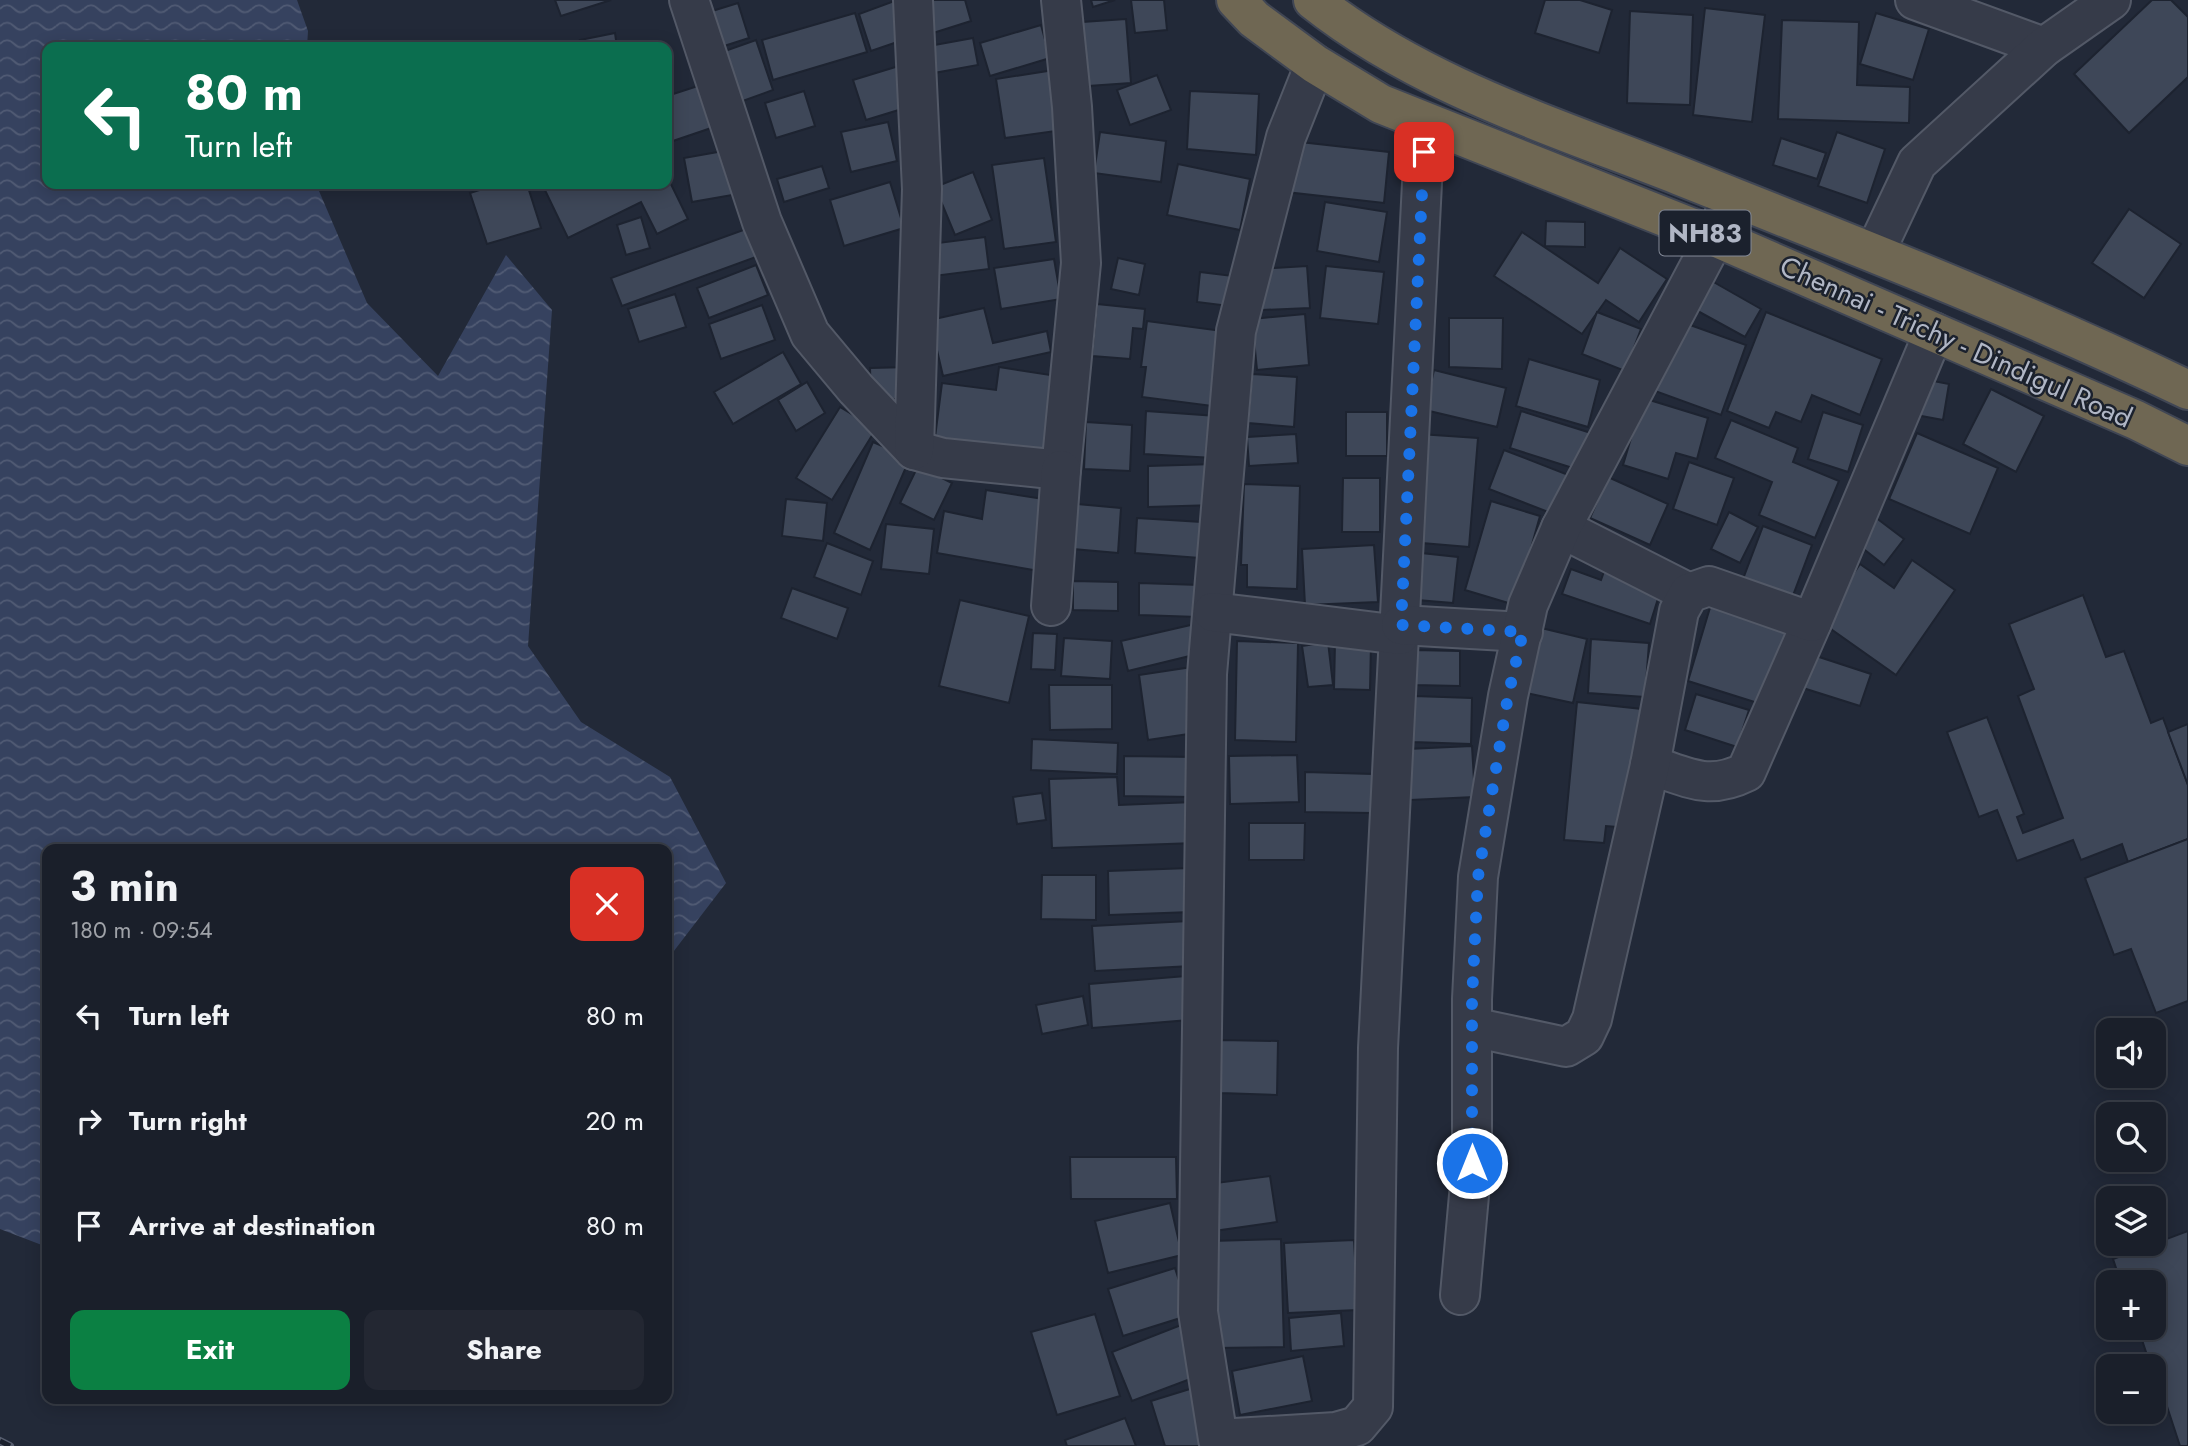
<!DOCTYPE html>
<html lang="en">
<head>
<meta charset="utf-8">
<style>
	body { margin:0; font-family:Jost,sans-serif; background:#232732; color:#f1f3f6; height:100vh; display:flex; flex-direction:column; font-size:26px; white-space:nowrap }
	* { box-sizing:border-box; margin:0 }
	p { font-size:23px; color:#9fa2a8 }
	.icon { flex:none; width:38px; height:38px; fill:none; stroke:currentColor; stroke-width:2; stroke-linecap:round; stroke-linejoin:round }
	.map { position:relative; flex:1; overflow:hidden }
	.sheet { position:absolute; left:42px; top:844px; width:630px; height:560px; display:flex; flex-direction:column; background:#1a1f2a; border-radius:14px; box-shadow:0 4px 18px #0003,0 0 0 2px #383d47 }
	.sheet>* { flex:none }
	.top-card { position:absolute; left:42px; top:42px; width:630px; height:147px; border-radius:14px; box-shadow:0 4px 18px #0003,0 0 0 2px #383d47; background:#0b6e4f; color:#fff; overflow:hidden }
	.buttons { position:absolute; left:2096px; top:1018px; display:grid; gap:14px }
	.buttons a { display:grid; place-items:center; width:70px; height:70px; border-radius:14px; background:#1a1f2a; box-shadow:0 4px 18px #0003,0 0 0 2px #383d47; font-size:35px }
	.pin { position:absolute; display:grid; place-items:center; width:60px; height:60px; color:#fff; margin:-30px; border-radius:14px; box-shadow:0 4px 10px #0006 }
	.me { position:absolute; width:77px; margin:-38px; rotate:0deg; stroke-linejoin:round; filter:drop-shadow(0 0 5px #0008) }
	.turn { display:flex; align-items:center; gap:24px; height:147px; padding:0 28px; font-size:32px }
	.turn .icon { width:91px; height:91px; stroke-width:2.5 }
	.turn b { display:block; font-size:49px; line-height:60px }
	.round { display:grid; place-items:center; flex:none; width:74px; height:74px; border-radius:14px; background:#232732 }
	.headline { display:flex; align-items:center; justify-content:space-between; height:119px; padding:0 28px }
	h1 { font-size:42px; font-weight:700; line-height:52px }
	.primary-button { display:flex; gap:14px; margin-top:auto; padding:14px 28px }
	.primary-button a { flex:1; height:80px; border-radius:14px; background:#0b8043; color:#fff; font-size:28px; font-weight:700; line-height:80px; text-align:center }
	.primary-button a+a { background:#232732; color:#f1f3f6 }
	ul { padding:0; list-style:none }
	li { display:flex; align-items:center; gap:21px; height:105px; padding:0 28px }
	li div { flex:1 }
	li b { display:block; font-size:26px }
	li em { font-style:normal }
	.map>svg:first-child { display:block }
	.water { fill:url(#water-waves) }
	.building { fill:#3e4758; stroke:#1d2330; stroke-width:2 }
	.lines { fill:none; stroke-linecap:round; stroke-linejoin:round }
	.minor-casing { stroke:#535967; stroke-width:42 }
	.highway-casing { stroke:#404654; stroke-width:42 }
	.minor { stroke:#363b49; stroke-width:38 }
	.highway { stroke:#6f6753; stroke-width:38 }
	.rail-casing { stroke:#585f70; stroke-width:8 }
	.rail { stroke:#1b212d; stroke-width:5; stroke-dasharray:16; stroke-linecap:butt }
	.route { stroke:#1a73e8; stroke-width:12; stroke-dasharray:0 21.6 }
	.labels { text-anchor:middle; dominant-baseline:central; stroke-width:5; stroke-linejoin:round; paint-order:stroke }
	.shield { fill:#1b212d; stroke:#838997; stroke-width:2 }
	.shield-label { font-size:26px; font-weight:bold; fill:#b0b6c5 }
	.street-label { font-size:28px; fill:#b0b6c5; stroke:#1b212d }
</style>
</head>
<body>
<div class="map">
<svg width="2188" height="1446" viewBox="0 0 2188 1446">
	<defs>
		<pattern id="water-waves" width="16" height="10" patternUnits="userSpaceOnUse" patternTransform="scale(1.75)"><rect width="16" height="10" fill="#36425f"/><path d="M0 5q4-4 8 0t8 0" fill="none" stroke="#515b74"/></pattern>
	</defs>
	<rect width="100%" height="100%" fill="#222938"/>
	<!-- water -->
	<path class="water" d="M0 0H297L308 31 307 47H47V184H316L367 303 438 376 506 255 552 310 528 646 581 722 670 777 726 883 667 960V849H47V1247L0 1229Z"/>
	<!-- building -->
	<g class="building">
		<path d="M555 0H611L561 16Z"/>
		<path d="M897 0 909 38 871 51 859 14Z"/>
		<path d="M918 0H965L971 21 930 34Z"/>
		<path d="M1091 0H1115L1093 7Z"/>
		<path d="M1131 0H1164L1167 30 1135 33Z"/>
		<path d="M1545 0H1580L1612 10 1599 53 1535 33Z"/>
		<path d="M2152 0H2171L2188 17V77L2129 133 2074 74Z"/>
		<path d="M738 3 749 38 721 47 709 12Z"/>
		<path d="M1705 8 1765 15 1752 122 1693 115Z"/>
		<path d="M1630 11 1693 15 1690 105 1627 103Z"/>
		<path d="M855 13 867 52 773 80 762 40Z"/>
		<path d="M1876 13 1929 29 1913 80 1860 64Z"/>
		<path d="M1126 19 1131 83 1088 86 1082 22Z"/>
		<path d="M1782 20 1859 22 1857 85 1910 87 1909 123 1778 119Z"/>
		<path d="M1041 25 1050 58 990 76 980 43Z"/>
		<path d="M615 33 617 47H581L580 40Z"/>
		<path d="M973 38 978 65 934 73 929 46Z"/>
		<path d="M756 40 773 90 740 102 722 52Z"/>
		<path d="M902 65 915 105 866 120 853 80Z"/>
		<path d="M1054 70 1063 130 1005 138 996 79Z"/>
		<path d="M1157 75 1171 110 1130 125 1117 90Z"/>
		<path d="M707 83 720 125 667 143V96Z"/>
		<path d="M804 91 815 126 776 138 765 103Z"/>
		<path d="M1190 91 1259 94 1256 155 1187 149Z"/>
		<path d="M888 122 897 161 851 172 841 132Z"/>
		<path d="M1100 132 1166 141 1161 182 1094 173Z"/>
		<path d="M1837 132 1885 149 1867 203 1818 186Z"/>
		<path d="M1781 138 1826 153 1817 179 1773 165Z"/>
		<path d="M1291 141 1389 152 1384 203 1286 192Z"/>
		<path d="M729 150 738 194 692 202 684 158Z"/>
		<path d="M1044 158 1056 242 1004 249 992 165Z"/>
		<path d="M1178 164 1250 179 1240 230 1167 215Z"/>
		<path d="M822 166 829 188 784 202 777 179Z"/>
		<path d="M973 172 992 220 955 235 935 187Z"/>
		<path d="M667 176 688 219 657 234 641 202 568 238 542 184H667Z"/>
		<path d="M890 182 904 228 844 246 830 200Z"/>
		<path d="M498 184H527L541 228 487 244 470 193Z"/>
		<path d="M1325 202 1387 212 1379 262 1317 251Z"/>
		<path d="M2129 209 2181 244 2144 298 2092 263Z"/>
		<path d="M641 217 650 248 626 255 617 225Z"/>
		<path d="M1546 221 1585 222V247L1545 246Z"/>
		<path d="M746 229 756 257 622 306 611 278Z"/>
		<path d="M1522 232 1598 283 1620 248 1667 279 1639 322 1606 300 1582 334 1494 276Z"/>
		<path d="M985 237 989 269 934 276 930 244Z"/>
		<path d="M1118 258 1145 264 1139 295 1111 289Z"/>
		<path d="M1054 259 1061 299 1001 309 994 268Z"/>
		<path d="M756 265 768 295 709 318 697 288Z"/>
		<path d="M1307 266 1310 308 1261 310 1258 269Z"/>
		<path d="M1326 266 1384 272 1378 324 1320 318Z"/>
		<path d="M1200 272 1233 276 1229 306 1197 302Z"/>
		<path d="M1710 280 1761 309 1745 337 1694 309Z"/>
		<path d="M675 294 686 327 639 342 628 309Z"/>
		<path d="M1097 304 1145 309 1143 329 1133 328 1130 359 1092 356Z"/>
		<path d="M762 305 775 340 721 359 709 324Z"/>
		<path d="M984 308 993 343 1047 331 1051 352 943 376 930 320Z"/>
		<path d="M1597 312 1641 329 1625 371 1582 354Z"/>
		<path d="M1766 312 1882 359 1860 415 1812 395 1801 422 1776 412 1769 428 1727 411Z"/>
		<path d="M1305 314 1309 365 1257 370 1252 319Z"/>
		<path d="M1449 318H1503L1502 369 1449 367Z"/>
		<path d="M1147 321 1230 332 1220 407 1142 397 1146 367H1141Z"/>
		<path d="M1679 321 1746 345 1721 415 1655 391Z"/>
		<path d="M783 352 801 384 733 424 714 392Z"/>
		<path d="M1529 359 1600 380 1588 427 1516 406Z"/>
		<path d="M910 367 911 399H871L870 368Z"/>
		<path d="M999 367 1057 376 1046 460 934 445 942 383 996 390Z"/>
		<path d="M1434 370 1506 388 1497 427 1425 410Z"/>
		<path d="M1252 374 1297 377 1294 427 1248 423Z"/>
		<path d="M1923 379 1949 384 1943 420 1916 415Z"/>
		<path d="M807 382 825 413 796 431 778 400Z"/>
		<path d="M1991 389 2044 416 2016 472 1963 444Z"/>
		<path d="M1643 398 1708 418 1697 459 1676 453 1668 479 1623 465Z"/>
		<path d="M840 407 876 429 832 500 796 478Z"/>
		<path d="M1146 411 1217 416 1214 458 1144 454Z"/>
		<path d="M1521 411 1591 433 1579 470 1510 448Z"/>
		<rect x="1346" y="412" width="41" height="44"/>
		<path d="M1823 412 1863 425 1848 472 1808 459Z"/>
		<path d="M1731 420 1798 448 1793 462 1839 481 1815 538 1759 515 1772 482 1715 458Z"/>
		<path d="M1086 422 1132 425 1130 471 1084 469Z"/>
		<path d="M1917 433 1998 468 1970 534 1889 499Z"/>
		<path d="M1296 434 1298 463 1249 466 1247 437Z"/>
		<path d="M1419 434 1478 438 1469 547 1410 542Z"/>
		<path d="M873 442 910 458 870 550 834 533Z"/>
		<path d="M1504 450 1571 476 1556 515 1489 489Z"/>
		<path d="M1689 462 1734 478 1717 525 1673 509Z"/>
		<path d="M1215 464 1216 505 1148 507V466Z"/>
		<path d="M918 466 952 483 934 520 900 503Z"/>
		<path d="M1608 477 1668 504 1650 545 1590 518Z"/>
		<path d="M1343 478H1380V532H1342Z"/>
		<path d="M1244 484 1300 486 1297 589 1247 587V565H1241Z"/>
		<path d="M986 490 1050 500 1039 571 937 553 944 511 982 519Z"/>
		<path d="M786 499 827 503 823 541 782 536Z"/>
		<path d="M1491 501 1540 516 1515 605 1465 590Z"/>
		<path d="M1077 504 1121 508 1118 553 1073 549Z"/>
		<path d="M1729 512 1758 527 1740 563 1711 549Z"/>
		<path d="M1875 517 1904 539 1884 565 1856 543Z"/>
		<path d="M1137 518 1202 522 1200 558 1135 553Z"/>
		<path d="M886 524 934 529 929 574 881 569Z"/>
		<path d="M1763 526 1812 545 1789 606 1740 587Z"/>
		<path d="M827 543 873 561 861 595 814 577Z"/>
		<path d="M1374 545 1378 602 1305 605 1302 549Z"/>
		<path d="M1421 553 1458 557 1453 603 1417 600Z"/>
		<path d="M1912 560 1955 590 1896 675 1821 622 1860 564 1894 588Z"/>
		<path d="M1606 566 1662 586 1650 624 1562 594 1571 569 1601 580Z"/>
		<path d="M1073 581 1118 582V611L1073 610Z"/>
		<path d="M1139 583 1200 585 1198 617 1139 615Z"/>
		<path d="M792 588 848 608 837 639 781 618Z"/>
		<path d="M2083 595 2106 657 2124 651 2151 723 2163 718 2188 785V839L2128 862 2122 844 2081 860 2073 840 2017 861 1997 810 1979 817 1947 732 1987 717 2024 814 2017 817 2023 833 2063 818 2018 696 2034 689 2009 624Z"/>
		<path d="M960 600 1029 616 1009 703 939 686Z"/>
		<path d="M1712 601 1789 625 1764 705 1688 681Z"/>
		<path d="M1195 624 1202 653 1128 671 1121 641Z"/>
		<path d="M1537 627 1587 639 1573 703 1522 692Z"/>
		<path d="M1033 633 1057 634 1055 670 1031 669Z"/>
		<path d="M1064 638 1112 641 1110 679 1061 676Z"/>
		<path d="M1591 639 1649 643 1645 697 1588 693Z"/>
		<path d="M1237 641 1298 643 1296 742 1235 740Z"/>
		<path d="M1328 642 1333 685 1308 687 1302 646Z"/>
		<path d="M1335 642 1371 643 1370 690 1334 689Z"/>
		<path d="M1414 650 1460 651V686L1414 685Z"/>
		<path d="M1813 655 1871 674 1860 706 1803 688Z"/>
		<path d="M1192 667 1202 732 1148 740 1139 675Z"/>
		<path d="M1049 685H1112V729L1050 730Z"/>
		<path d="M1696 694 1749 710 1737 747 1685 730Z"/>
		<path d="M1414 696 1472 698 1471 744 1412 742Z"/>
		<path d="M1577 702 1642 709 1630 828 1606 826 1604 843 1564 840Z"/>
		<path d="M2188 724V785L2168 732Z"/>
		<path d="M1032 739 1118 743 1117 774 1031 770Z"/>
		<path d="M1472 746 1475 797 1410 800 1407 749Z"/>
		<path d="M1297 755 1299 802 1230 804 1229 756Z"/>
		<path d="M1124 756 1195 757 1194 797 1124 796Z"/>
		<path d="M1305 772 1373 774 1372 813 1305 812Z"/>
		<path d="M1117 777 1119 805 1194 802 1196 843 1052 848 1049 779Z"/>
		<path d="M1042 793 1046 820 1017 824 1013 797Z"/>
		<path d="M1249 823H1305L1304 860H1249Z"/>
		<path d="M2188 839V1001L2156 1013 2131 949 2114 955 2085 878Z"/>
		<path d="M1190 868 1192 912 1109 915 1108 871Z"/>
		<path d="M1042 875H1096V920L1041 919Z"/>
		<path d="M1189 921 1192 966 1095 971 1092 926Z"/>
		<path d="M1186 976 1189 1020 1092 1028 1089 984Z"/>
		<path d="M1083 996 1088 1025 1042 1034 1036 1005Z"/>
		<path d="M1221 1040 1278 1041 1277 1095 1220 1093Z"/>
		<path d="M1070 1157H1176L1177 1199H1071Z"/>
		<path d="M1270 1176 1277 1222 1214 1231 1208 1184Z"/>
		<path d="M1170 1203 1182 1255 1108 1273 1095 1221Z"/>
		<path d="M2188 1231V1446H2180L2154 1367H2151L2138 1328H2154V1283H2121L2113 1259Z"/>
		<path d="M1281 1239 1284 1347 1214 1348 1211 1241Z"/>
		<path d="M1354 1240 1358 1310 1288 1313 1284 1243Z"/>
		<path d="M1175 1268 1190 1315 1123 1336 1108 1289Z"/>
		<path d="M1341 1313 1344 1346 1291 1351 1289 1318Z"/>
		<path d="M1095 1314 1120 1396 1057 1415 1031 1332Z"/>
		<path d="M1181 1325 1201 1375 1132 1401 1112 1352Z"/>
		<path d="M1303 1356 1312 1401 1240 1415 1232 1371Z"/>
		<path d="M1193 1388 1211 1443 1200 1446H1165L1151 1401Z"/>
		<path d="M1125 1418 1136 1446H1067L1065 1440Z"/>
	</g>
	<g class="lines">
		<defs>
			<g id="minor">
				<path d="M689 0 762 222 810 334 856 389 914 450 943 458 1061 470 1081 263 1072 107 1061 0"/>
				<path d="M913 0 922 189 914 450"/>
				<path d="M1915 0 2044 47"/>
				<path d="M1315 64 1286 137 1236 331 1207 674 1198 1312 1218 1439 1336 1432 1357 1426 1373 1407 1378 1048 1425 124"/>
				<path d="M1875 252 1917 163 2044 47 2111 0"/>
				<path d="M1561 528 1689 593"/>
				<path d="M1051 606 1061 470"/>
				<path d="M1213 612 1400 635"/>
				<path d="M1401 625 1523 632"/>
				<path d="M1650 765C1688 777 1708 791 1746 772L1812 622"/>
				<path d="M1472 1027 1566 1047 1584 1036 1592 1019 1650 765 1679 611 1689 593 1709 586 1812 622 1934 332"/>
				<path d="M1460 1295 1472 1162V999L1478 877 1508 696 1528 605 1561 528 1715 237 1732 197"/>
			</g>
			<g id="highway">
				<path d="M1236 0 1254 19 1315 64 1381 104 1715 237 2136 420 2188 446"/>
				<path d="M1313 0C1420 85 1553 126 1680 176 1851 244 2022 310 2188 390"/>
			</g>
		</defs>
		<!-- minor casing -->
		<use href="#minor" class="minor-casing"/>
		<!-- highway casing -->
		<use href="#highway" class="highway-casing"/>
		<!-- minor -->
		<use href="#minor" class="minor"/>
		<!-- highway -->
		<use href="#highway" class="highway"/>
		<defs>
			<path id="rail" d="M0 1441 10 1446"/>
		</defs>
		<!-- rail casing -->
		<use href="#rail" class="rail-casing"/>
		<!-- rail -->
		<use href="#rail" class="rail"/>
	</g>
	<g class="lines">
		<!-- route -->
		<path class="route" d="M1424 152 1401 625 1523 632 1508 696 1478 877 1472 999V1163"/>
	</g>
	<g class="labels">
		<!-- shield labels -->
		<rect class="shield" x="1659.5" y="210.5" width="91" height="45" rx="5"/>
		<g class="shield-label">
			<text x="1705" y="233">NH83</text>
		</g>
		<!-- street labels -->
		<g class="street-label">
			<text transform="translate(1956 342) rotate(24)">Chennai - Trichy - Dindigul Road</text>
		</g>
	</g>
</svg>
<div class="buttons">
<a><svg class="icon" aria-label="sound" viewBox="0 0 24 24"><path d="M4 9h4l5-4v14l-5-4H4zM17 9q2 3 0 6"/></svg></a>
<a><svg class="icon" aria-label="search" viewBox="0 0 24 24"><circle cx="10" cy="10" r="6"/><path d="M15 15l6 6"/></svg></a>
<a><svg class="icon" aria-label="layers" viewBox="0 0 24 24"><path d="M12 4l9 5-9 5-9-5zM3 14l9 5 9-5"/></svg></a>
<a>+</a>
<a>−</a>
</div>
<div class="pin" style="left:1424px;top:152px;background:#d93025"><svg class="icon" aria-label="arrive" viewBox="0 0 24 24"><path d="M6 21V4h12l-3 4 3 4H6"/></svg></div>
<svg class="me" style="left:1472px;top:1163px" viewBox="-20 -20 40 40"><circle r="17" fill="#1a73e8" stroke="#fff" stroke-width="3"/><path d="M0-11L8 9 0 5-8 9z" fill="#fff"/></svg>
<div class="top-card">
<div class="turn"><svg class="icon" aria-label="left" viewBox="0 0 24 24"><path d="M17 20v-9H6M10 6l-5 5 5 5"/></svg><div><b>80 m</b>Turn left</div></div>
</div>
<section class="sheet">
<div class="headline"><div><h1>3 min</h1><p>180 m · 09:54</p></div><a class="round" style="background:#d93025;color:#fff"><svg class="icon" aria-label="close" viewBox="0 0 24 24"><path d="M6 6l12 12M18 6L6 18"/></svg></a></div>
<ul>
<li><svg class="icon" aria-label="left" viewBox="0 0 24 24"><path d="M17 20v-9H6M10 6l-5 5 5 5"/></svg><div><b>Turn left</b></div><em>80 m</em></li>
<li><svg class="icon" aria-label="right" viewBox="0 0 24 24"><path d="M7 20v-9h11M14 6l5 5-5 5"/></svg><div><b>Turn right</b></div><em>20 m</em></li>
<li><svg class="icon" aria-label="arrive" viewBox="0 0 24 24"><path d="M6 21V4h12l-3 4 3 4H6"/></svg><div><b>Arrive at destination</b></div><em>80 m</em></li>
</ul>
<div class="primary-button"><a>Exit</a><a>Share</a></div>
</section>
</div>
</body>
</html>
